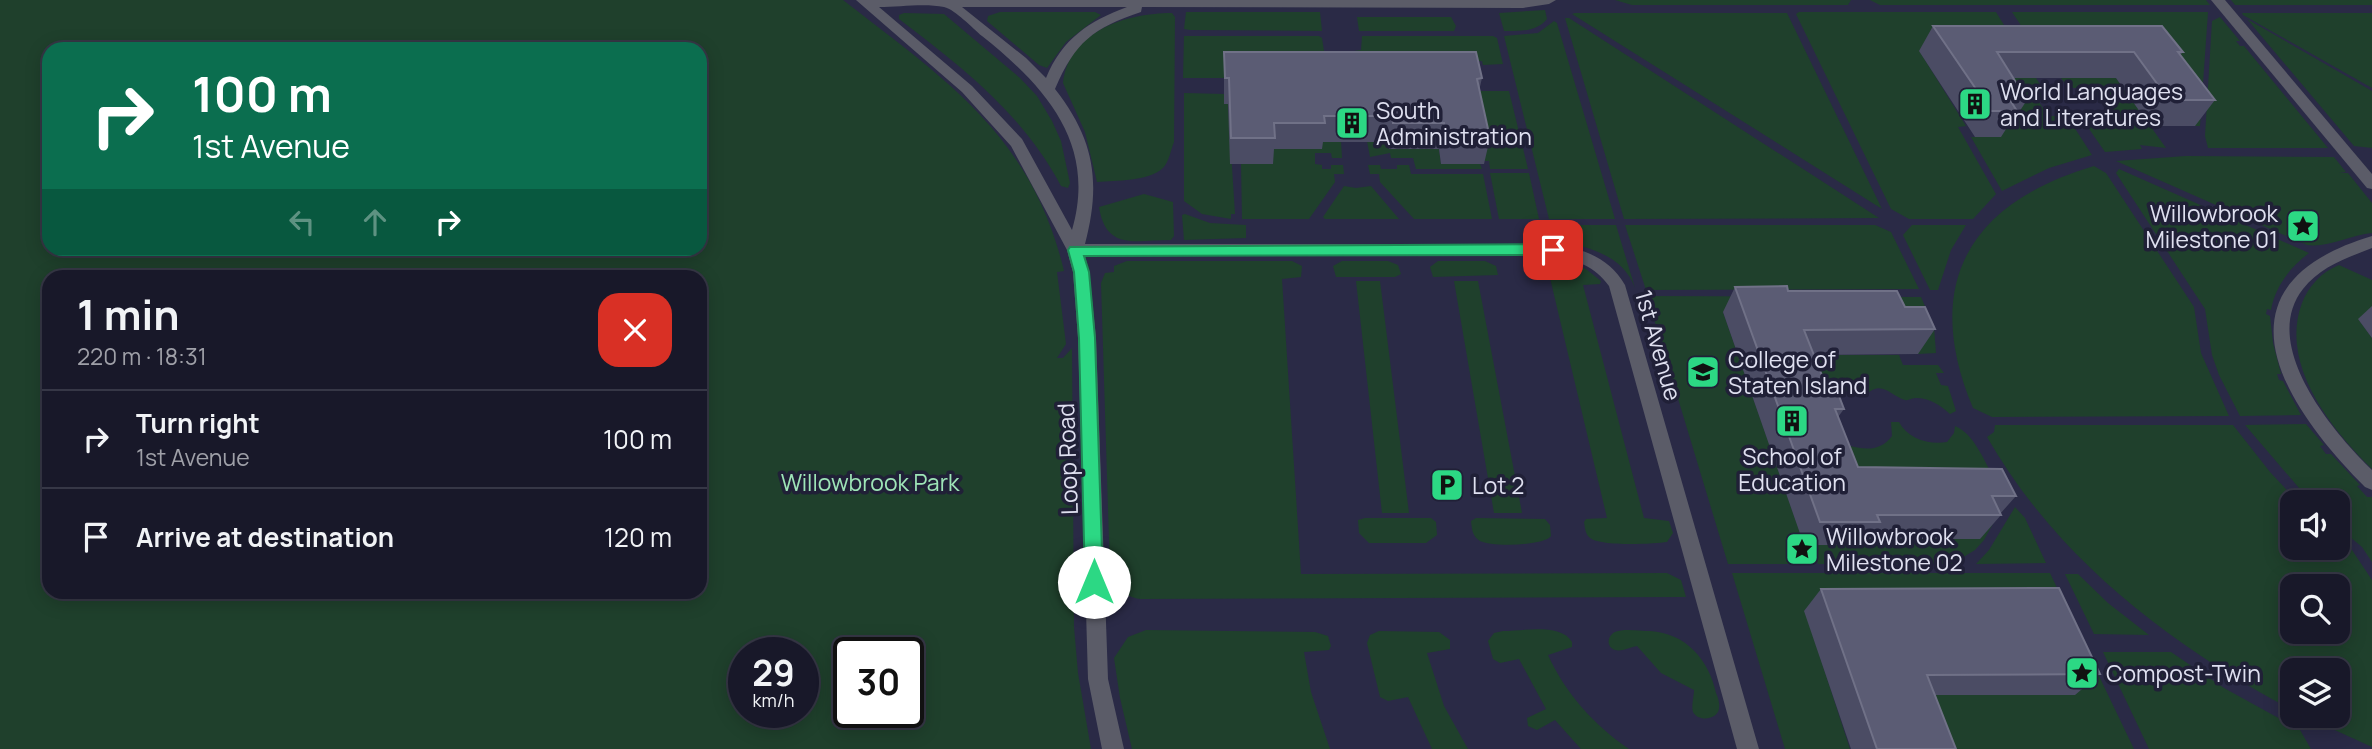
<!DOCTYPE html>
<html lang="en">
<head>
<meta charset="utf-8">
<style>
	body { margin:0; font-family:Manrope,sans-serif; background:#252535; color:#f1f3f6; height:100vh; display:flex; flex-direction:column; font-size:26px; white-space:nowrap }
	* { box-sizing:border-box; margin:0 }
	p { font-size:23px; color:#9fa0a8 }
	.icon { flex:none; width:38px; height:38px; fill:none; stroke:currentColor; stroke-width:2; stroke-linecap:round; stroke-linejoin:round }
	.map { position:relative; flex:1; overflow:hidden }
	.sheet { position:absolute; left:42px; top:270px; width:665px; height:329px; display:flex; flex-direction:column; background:#181829; border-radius:21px; box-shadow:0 4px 18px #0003,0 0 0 2px #363746 }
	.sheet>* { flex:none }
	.hud { position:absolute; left:42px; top:42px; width:665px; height:214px; border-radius:21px; box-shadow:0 4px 18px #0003,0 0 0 2px #363746; background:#0b6e4f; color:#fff; overflow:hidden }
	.buttons { position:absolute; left:2280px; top:490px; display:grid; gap:14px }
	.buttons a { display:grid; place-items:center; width:70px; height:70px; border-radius:14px; background:#181829; box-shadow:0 4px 18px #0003,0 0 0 2px #363746; font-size:35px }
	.speed { position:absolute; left:728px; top:637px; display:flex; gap:14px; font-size:35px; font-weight:700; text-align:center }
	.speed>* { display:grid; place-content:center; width:91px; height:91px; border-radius:50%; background:#181829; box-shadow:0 4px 18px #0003,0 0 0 2px #363746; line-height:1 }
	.speed small { font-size:18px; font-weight:400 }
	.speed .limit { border:4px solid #111; border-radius:10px; background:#fff; color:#111 }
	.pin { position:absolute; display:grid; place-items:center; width:60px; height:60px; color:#fff; margin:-30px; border-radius:14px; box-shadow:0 4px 10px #0006 }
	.me { position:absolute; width:77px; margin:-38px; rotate:0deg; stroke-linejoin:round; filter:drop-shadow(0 0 5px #0008) }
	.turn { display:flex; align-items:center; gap:24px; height:147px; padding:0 35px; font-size:32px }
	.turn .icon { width:91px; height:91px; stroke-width:2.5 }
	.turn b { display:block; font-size:49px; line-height:60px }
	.lanes { display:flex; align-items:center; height:66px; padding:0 35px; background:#0003; justify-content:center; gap:35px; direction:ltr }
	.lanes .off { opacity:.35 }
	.round { display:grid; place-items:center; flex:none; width:74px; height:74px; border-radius:21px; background:#252535 }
	.summary { display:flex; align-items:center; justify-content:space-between; height:119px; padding:0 35px }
	h1 { font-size:42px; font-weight:700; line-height:52px }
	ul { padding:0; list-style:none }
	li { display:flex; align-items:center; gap:21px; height:98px; padding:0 35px; border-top:2px solid #363746 }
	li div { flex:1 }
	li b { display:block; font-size:26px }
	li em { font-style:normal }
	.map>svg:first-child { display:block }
	.built { fill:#2a2a46; fill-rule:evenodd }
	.green { fill:#1f402c; fill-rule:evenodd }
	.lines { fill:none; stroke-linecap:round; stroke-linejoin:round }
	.pedestrian { fill:#5b5c68; fill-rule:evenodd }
	.minor { fill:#5b5c68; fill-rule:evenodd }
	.wall { fill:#4b4c64 }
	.building { fill:#5b5c74; stroke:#707187; stroke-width:2 }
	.route { fill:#2cd884; stroke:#1d8c56; stroke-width:2 }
	.labels { text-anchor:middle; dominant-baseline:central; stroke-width:7; stroke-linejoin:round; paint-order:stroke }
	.poi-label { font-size:23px; fill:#dfe0f0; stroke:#202037; text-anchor:start }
	.street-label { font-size:23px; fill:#dfe0f0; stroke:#202037 }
	.park-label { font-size:23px; fill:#9ee5b7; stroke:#202037 }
</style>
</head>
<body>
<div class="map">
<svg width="2372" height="749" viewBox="0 0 2372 749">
	<rect width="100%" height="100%" fill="#202037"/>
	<!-- built -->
	<path class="built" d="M804 0H2372V749H1070ZM2292 502H2338V548H2292ZM2292 586H2338V632H2292ZM2292 670H2338V716H2292Z"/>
	<!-- green -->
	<g class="green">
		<path d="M0 0H843C946 80 1032 136 1064 271L1057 272 1066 344 1057 358H1063L1072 348 1074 627 1078 673 1091 749H0ZM49 49H700V248H49ZM49 276H700V592H49ZM744 653H803V712H744ZM849 653H908V712H849Z"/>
		<path d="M1615 0H1851L1848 5H1632Z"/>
		<path d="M1870 0H2206L2210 5H1880Z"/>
		<path d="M2231 0H2372V5H2235Z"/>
		<path d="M1545 10 1547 19C1537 32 1519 31 1504 31L1499 13Z"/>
		<path d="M1000 12H1095L1101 15 1066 42 1047 68 1039 65 987 21 988 16Z"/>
		<path d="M1186 12H1320L1322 31 1190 30 1184 29Z"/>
		<path d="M1799 12H1996L2020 51 1920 52 1966 126 1958 127 1996 194 1973 219H1909L1891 209 1796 14Z"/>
		<path d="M2012 12H2208L2200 126H2195L2160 78 2038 51Z"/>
		<path d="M904 13 944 14 1020 78 1037 96 1052 121 1061 141 1070 183 1068 188 1061 186C1023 114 962 67 899 19V15Z"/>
		<path d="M1172 13 1175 17 1174 142C1171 149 1169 162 1163 168 1148 182 1116 180 1097 182L1085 132 1063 83C1069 31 1126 13 1172 13Z"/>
		<path d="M1575 13H1787L1882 209 1572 14Z"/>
		<path d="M2242 13H2372V88L2243 15Z"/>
		<path d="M1357 17H1451L1456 26 1454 31H1359Z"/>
		<path d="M2220 17 2240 41H2236L2240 46H2244L2328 148H2208L2205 136 2212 21Z"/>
		<path d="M1565 18H1569L1879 218 1624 219Z"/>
		<path d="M2247 19 2372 91V148L2354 146Z"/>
		<path d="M1554 21 1557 23 1615 219H1549L1504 36 1538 33Z"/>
		<path d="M1184 36H1319L1322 38 1324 51H1331L1332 64 1223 78H1183Z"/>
		<path d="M1362 36H1493L1497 38 1503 64 1483 65 1482 61 1356 64 1354 51 1361 50Z"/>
		<path d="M1981 78H2036L2049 98 2037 99 2048 116H2067L2092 155 2049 168 2002 191 1971 137H2000L1992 126 2010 125Z"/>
		<path d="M2061 78H2116L2166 148 2140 145 2142 149 2105 152 2087 126 2119 125 2093 88H2068Z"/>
		<path d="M1473 91H1509L1528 169H1490L1489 161H1483Z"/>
		<path d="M1184 93 1224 94V104H1228L1235 214H1231V219L1202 214 1184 201Z"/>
		<path d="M1322 141H1341L1342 158H1332L1331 153H1315V164L1322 165V169H1331V165H1343L1344 174H1334L1335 182 1309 219H1242L1241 164H1273L1272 149Z"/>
		<path d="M1367 141H1387L1439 149 1441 164H1480L1482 169H1416L1413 158H1391L1390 153 1370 157Z"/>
		<path d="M2186 156 2334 157 2346 172 2339 173H2348L2372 203V233C2350 235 2328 248 2307 245L2116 161Z"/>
		<path d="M1368 165H1380L1381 169H1397V165H1409L1411 174H1483L1492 219H1414L1380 182 1379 174H1370Z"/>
		<path d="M2094 166 2106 173 2194 307 2201 353 2229 416 1992 417 1973 408C1921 284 1969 203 2094 166Z"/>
		<path d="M2119 169 2309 253C2290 267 2275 287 2271 310L2267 309 2266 314 2270 316 2273 343 2281 374H2277L2279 380 2283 381 2301 415 2240 416 2219 375 2212 355 2205 309 2116 173Z"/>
		<path d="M1490 173H1529L1539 219H1499Z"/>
		<path d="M1344 186 1356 188 1371 186 1399 219H1325L1323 217Z"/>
		<path d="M1144 194 1173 202 1174 236 1171 240C1135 240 1106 251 1099 207Z"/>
		<path d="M1185 214 1210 223 1246 225V238L1184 240 1182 215Z"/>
		<path d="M1545 225H1616L1635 288C1622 252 1582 246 1550 239Z"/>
		<path d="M1625 225H1875L1891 232 1919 289 1646 290Z"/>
		<path d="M1912 225H1966L1951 250 1938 290H1930L1903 235Z"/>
		<path d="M1127 261H1292L1302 266 1301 277 1282 279 1301 574 1667 573 1681 580 1686 597 1140 599C1124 596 1112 588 1110 572L1101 283 1105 273 1114 272V266Z"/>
		<path d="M1342 261H1388L1398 265 1401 274 1395 277H1336L1333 266Z"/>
		<path d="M1438 261H1485L1496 266 1498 275 1433 277 1430 267Z"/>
		<path d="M1564 261 1586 269 1601 281 1600 284 1583 285 1644 518 1669 521 1673 533 1667 542C1653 544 1598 547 1589 537 1585 533 1585 527 1584 522L1586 519 1607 518 1550 278H1534L1528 275 1526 268 1532 262Z"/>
		<path d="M2339 265 2372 280V319L2359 320 2372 338V469C2331 429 2279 364 2302 303 2309 285 2322 272 2339 265Z"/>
		<path d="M1356 281H1380L1409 513H1382Z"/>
		<path d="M1454 281H1478L1522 513H1494Z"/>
		<path d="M1647 296 1921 297 1934 327 1936 353 1918 354 1723 312 1811 564H1728Z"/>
		<path d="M1790 355H1899L1903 365H1938L1944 373H1936L1941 385 1948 386 1956 411 1950 414C1940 405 1930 398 1916 398 1912 398 1908 401 1905 400 1891 396 1881 378 1865 396L1849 391 1834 393Z"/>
		<path d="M1891 422H1899C1908 439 1929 445 1947 442L1954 433 1955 426C1975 434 1984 462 1995 479L1841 491 1847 445C1864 450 1880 452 1892 436Z"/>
		<path d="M2306 424 2324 445 2320 446 2326 454H2331L2360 485 2357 486 2367 497H2372V562L2362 547 2338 527V502H2311L2245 425Z"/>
		<path d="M1995 425H2233L2270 472 2298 502H2292V548H2338V538L2352 550 2372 580V747L2304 716H2338V670H2292V710C2170 645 2057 559 1987 437L1994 432ZM2292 586H2338V632H2292Z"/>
		<path d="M2015 507 2025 518 2046 563 1976 564 1989 550Z"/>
		<path d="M1365 518H1431L1436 522 1437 535 1426 543H1369L1359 533 1358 520Z"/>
		<path d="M1476 518 1545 519 1550 525 1551 536C1544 546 1491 547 1480 541 1472 536 1472 529 1471 521Z"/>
		<path d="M1995 520 1984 540 1975 550 1952 564H1818L1812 545H1862L1860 539Z"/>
		<path d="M1732 573H2050L2079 634 1805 611 1850 749H1785Z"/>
		<path d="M2065 574H2078L2108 603 2149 635 2094 634Z"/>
		<path d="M1146 630 1315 632 1328 636 1331 646 1329 650 1304 652 1311 692 1330 749H1132L1120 698 1114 658 1128 637Z"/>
		<path d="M1379 631 1439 632 1450 640V649L1427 653 1444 706 1468 749H1432L1408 697 1388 701 1380 697 1367 643 1370 635Z"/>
		<path d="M1503 631C1523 631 1561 623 1572 642V647L1548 655C1566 694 1593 724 1629 749H1581L1555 720 1537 730 1528 726 1527 718 1546 709 1519 659 1500 663 1493 659 1488 641 1494 633Z"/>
		<path d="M1650 631C1686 633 1709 660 1716 693 1718 697 1720 704 1719 709 1717 720 1698 722 1693 712 1691 706 1694 696 1694 690L1661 673 1637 646C1631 647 1621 652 1615 650 1606 647 1607 636 1615 632 1624 628 1640 631 1650 631Z"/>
		<path d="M2087 651 2134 749H1926L1906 695H2075Z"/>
		<path d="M2103 652H2171L2224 688 2300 730 2311 749H2149Z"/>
	</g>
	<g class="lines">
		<!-- pedestrian -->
		<g class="pedestrian">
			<path d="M2211 0H2225L2372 174V189L2367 188Z"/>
			<path d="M2372 236V248C2347 258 2321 266 2303 289 2259 345 2333 432 2372 470V490L2365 487C2280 402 2208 285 2372 236Z"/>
		</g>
		<!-- minor -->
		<path class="minor" d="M856 0H1556L1549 4 1523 8 1142 7 1141 12C1093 28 1075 42 1055 89 1095 140 1101 183 1085 244H1553C1583 249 1609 257 1625 285L1759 749H1737L1609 286C1595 266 1576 260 1553 256H1085L1089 272 1096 338 1108 679 1124 749H1102L1088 679 1078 338 1073 272 1067 250 1011 146 962 92ZM879 7C899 7 925 3 944 7 956 10 972 28 982 36 1046 87 1097 144 1072 230L1022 139 972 86ZM962 7H1127C1089 21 1062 39 1046 78L1026 58Z"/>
	</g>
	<!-- wall -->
	<g class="wall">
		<path d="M1933 26 2183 52 2180 55 2215 100 2195 126H2150L2116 78H2013L2027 100 2010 126H2008L2001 137H1975L1919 51Z"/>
		<path d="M1224 52 1482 78 1479 91 1490 138 1484 164H1441L1439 149H1389L1388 142H1323L1322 149H1274L1273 164H1230L1228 104H1224Z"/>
		<path d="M1735 287 1788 291 1905 307 1935 329 1918 354 1814 355 1825 383 1844 409 1838 417 1858 467 2016 496 2000 514 2001 515 1980 539H1867L1862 545H1804L1723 312Z"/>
		<path d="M2372 306V338L2358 319Z"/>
		<path d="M1821 589 2100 674 2075 695H1935L1956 749H1851L1804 611Z"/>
	</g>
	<!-- building -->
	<g class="building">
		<path d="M1933 26H2162L2183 52H2178L2215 100H2169L2134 52H1997L2027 100H2010L2017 111H1991Z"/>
		<path d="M1224 52H1476L1482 78 1477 79 1490 138H1446L1444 123H1393L1392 116H1324L1325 123H1274L1275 138H1231L1229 78H1225Z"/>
		<path d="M1787 286 1788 291H1897L1905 307H1925L1935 329 1804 330 1825 383H1834L1844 409H1835L1858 467 2002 469 2016 496H1992L2001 515H1877L1880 522H1820L1735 287Z"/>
		<path d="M2059 588 2100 674 1927 675 1956 749H1877L1821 589Z"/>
	</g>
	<!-- route -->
	<path class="route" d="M1553 244 1560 250 1553 255 1084 256 1089 272 1095 338 1103 582 1101 588 1094 590 1088 588 1085 582 1079 338 1074 272 1068 250 1070 247Z"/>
	<!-- icons -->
	<defs>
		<symbol id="building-square" viewBox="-11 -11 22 22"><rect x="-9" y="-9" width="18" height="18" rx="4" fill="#2cd884" stroke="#202037"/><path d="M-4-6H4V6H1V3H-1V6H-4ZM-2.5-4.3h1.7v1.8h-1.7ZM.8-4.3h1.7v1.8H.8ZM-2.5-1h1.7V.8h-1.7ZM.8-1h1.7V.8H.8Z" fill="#111"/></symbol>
		<symbol id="sight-square" viewBox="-11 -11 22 22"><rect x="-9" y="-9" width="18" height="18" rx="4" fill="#2cd884" stroke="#202037"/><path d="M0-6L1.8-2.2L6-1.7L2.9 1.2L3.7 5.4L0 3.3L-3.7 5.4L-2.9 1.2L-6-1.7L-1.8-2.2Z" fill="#111"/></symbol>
		<symbol id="university-square" viewBox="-11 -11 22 22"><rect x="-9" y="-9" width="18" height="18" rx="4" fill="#2cd884" stroke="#202037"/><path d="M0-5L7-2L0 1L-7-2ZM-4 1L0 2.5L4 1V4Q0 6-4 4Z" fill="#111"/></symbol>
		<symbol id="parking-square" viewBox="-11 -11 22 22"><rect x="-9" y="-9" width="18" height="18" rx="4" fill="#2cd884" stroke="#202037"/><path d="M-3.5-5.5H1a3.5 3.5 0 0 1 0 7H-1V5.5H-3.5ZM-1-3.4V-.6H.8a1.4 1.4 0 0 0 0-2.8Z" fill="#111"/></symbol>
	</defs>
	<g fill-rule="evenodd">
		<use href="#building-square" x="1956" y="85" width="38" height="38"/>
		<use href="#building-square" x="1333" y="104" width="38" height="38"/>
		<use href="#sight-square" x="2284" y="207" width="38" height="38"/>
		<use href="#university-square" x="1684" y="353" width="38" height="38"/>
		<use href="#building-square" x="1773" y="402" width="38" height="38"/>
		<use href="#parking-square" x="1428" y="466" width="38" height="38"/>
		<use href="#sight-square" x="1783" y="530" width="38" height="38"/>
		<use href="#sight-square" x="2063" y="654" width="38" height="38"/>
	</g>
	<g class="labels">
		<!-- poi labels -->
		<g class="poi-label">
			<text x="2000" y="91">World Languages<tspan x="2000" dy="26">and Literatures</tspan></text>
			<text x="1376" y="110">South<tspan x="1376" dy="26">Administration</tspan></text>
			<text x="2278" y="213" text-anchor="end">Willowbrook<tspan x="2278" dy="26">Milestone 01</tspan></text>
			<text x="1728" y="359">College of<tspan x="1728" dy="26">Staten Island</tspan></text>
			<text x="1792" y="456" text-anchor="middle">School of<tspan x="1792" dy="26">Education</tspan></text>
			<text x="1472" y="485">Lot 2</text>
			<text x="1826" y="536">Willowbrook<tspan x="1826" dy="26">Milestone 02</tspan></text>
			<text x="2106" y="673">Compost-Twin</text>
		</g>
		<!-- street labels -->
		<g class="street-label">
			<text transform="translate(1659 345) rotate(74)">1st Avenue</text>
			<text transform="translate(1067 459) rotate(-92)">Loop Road</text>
		</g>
		<!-- park labels -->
		<g class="park-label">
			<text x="870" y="482">Willowbrook Park</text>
		</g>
	</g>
</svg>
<div class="buttons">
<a><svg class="icon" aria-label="sound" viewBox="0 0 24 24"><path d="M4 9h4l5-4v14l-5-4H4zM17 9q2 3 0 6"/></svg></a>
<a><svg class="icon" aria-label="search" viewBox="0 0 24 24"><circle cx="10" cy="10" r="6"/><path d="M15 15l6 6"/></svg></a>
<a><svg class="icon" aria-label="layers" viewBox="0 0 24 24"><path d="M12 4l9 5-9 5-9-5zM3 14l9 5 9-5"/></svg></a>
</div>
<div class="speed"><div>29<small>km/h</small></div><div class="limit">30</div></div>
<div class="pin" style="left:1553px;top:250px;background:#d93025"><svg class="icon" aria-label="arrive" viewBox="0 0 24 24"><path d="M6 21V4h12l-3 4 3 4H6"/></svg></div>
<svg class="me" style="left:1094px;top:582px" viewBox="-20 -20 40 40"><circle r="19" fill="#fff"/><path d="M0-13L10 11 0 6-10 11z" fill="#2cd884"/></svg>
<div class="hud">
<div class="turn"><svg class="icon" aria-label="right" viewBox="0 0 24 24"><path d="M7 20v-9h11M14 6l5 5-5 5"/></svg><div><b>100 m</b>1st Avenue</div></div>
<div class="lanes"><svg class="icon off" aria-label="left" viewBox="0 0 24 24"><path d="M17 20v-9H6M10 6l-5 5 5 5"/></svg><svg class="icon off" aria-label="ahead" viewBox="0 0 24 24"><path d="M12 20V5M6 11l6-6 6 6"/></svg><svg class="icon" aria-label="right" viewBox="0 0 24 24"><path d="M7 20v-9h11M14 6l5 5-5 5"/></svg></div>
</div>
<section class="sheet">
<div class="summary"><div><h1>1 min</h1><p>220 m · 18:31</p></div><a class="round" style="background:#d93025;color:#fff"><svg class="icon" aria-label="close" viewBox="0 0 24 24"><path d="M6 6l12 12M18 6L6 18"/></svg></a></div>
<ul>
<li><svg class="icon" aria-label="right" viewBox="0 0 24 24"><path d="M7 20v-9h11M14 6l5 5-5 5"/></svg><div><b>Turn right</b><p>1st Avenue</p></div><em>100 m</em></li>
<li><svg class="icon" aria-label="arrive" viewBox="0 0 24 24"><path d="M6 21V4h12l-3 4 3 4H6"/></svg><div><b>Arrive at destination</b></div><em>120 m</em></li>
</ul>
</section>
</div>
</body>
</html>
